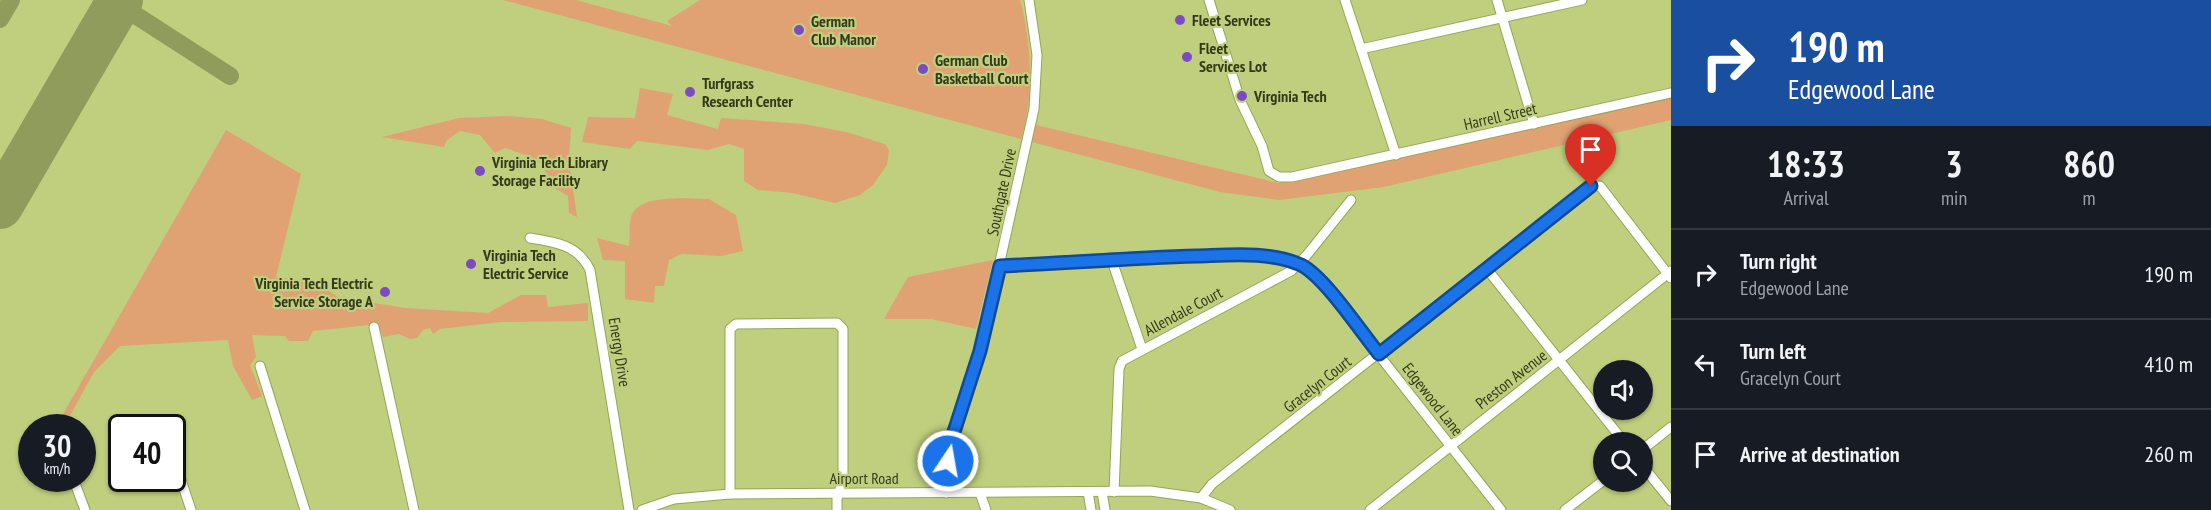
<!DOCTYPE html>
<html lang="en">
<head>
<meta charset="utf-8">
<style>
	body { margin:0; font-family:"PT Sans Narrow",sans-serif; background:#20242c; color:#f1f3f6; height:100vh; display:flex; flex-direction:column; font-size:22px; white-space:nowrap }
	* { box-sizing:border-box; margin:0 }
	p { font-size:20px; color:#9ea1a6 }
	.icon { flex:none; width:33px; height:33px; fill:none; stroke:currentColor; stroke-width:2; stroke-linecap:round; stroke-linejoin:round }
	.map { position:relative; flex:1; overflow:hidden }
	.side { display:flex; flex-direction:column; background:#171b24; width:540px }
	.side>* { flex:none }
	.guide { background:#1a4fa0; color:#fff; overflow:hidden }
	.fabs { position:absolute; left:1593px; top:360px; display:grid; gap:12px }
	.fabs a { display:grid; place-items:center; width:60px; height:60px; border-radius:50%; background:#171b24; box-shadow:0 2px 4px #0004; font-size:30px }
	.speed { position:absolute; left:18px; top:414px; display:flex; gap:12px; font-size:30px; font-weight:700; text-align:center }
	.speed>* { display:grid; place-content:center; width:78px; height:78px; border-radius:50%; background:#171b24; box-shadow:0 2px 4px #0004; line-height:1 }
	.speed small { font-size:15px; font-weight:400 }
	.speed .limit { border:3px solid #111; border-radius:9px; background:#fff; color:#111 }
	.pin { position:absolute; display:grid; place-items:center; width:51px; height:51px; color:#fff; margin:-62px -26px; border-radius:50% 50% 50% 0; rotate:-45deg; box-shadow:0 0 6px #0007 }
	.pin .icon { rotate:45deg }
	.me { position:absolute; width:66px; margin:-33px; rotate:12deg; stroke-linejoin:round; filter:drop-shadow(0 0 4px #0008) }
	.turn { display:flex; align-items:center; gap:21px; height:126px; padding:0 18px; font-size:27px }
	.turn .icon { width:78px; height:78px; stroke-width:2.5 }
	.turn b { display:block; font-size:42px; line-height:51px }
	.eta { display:flex; justify-content:space-evenly; align-items:center; height:102px; text-align:center }
	.eta b { font-size:36px; font-weight:800; line-height:42px }
	ul { padding:0; list-style:none }
	li { display:flex; align-items:center; gap:18px; height:90px; padding:0 18px; border-top:2px solid #363941 }
	li div { flex:1 }
	li b { display:block; font-size:22px }
	li em { font-style:normal }
	main { display:flex; flex:1; min-height:0 }
	.map>svg:first-child { display:block }
	.green { fill:#e0a273 }
	.lines { fill:none; stroke-linecap:round; stroke-linejoin:round }
	.taxiway { stroke:#909c5c; stroke-width:18 }
	.runway { stroke:#909c5c; stroke-width:46 }
	.minor-casing { stroke:#96a455; stroke-width:11 }
	.minor { stroke:#fff; stroke-width:9 }
	.route-casing { stroke:#114b97; stroke-width:15 }
	.route { stroke:#1a73e8; stroke-width:10 }
	.poi-dot { fill:#7a4bc3; stroke:#bfcf7e; stroke-width:2 }
	.labels { text-anchor:middle; dominant-baseline:central; stroke-width:4.5; stroke-linejoin:round; paint-order:stroke }
	.poi-label { font-size:16px; font-weight:bold; fill:#343a19; stroke:#bfcf7e; text-anchor:start }
	.street-label { font-size:16px; fill:#343a19; stroke:#bfcf7e }
</style>
</head>
<body>
<main>
<div class="map">
<svg width="1671" height="510" viewBox="0 0 1671 510">
	<rect width="100%" height="100%" fill="#bfcf7e"/>
	<!-- green -->
	<g class="green">
		<path d="M503 0H576L672 26 667 21 700 0H1020C1032 44 1034 96 1021 139Z"/>
		<path d="M640 88 673 94 667 115 718 129 721 118 804 124 846 132 885 144 889 150 887 165 873 185 860 195 835 203 792 193 758 190 744 181V149L729 144 708 150 637 141 630 149 582 142 588 117 635 118Z"/>
		<path d="M1671 97V120L1384 187 1279 200 1220 192 1032 142 1036 125 1278 183Z"/>
		<path d="M507 116 542 119 571 128 569 160 577 217 569 213 568 196 549 185 544 167 534 158 505 148 495 153 480 135 460 131 447 140 444 147 382 137 459 118Z"/>
		<path d="M226 130 301 174 276 277 313 281 338 297 405 308 488 313 521 295H546L548 307 588 303V321L501 322 440 329 433 334 430 328 423 330 417 338 410 339 399 334 383 337 378 324 313 331 308 341H289L285 336 252 335 256 357 250 365 262 396 252 400 233 366 228 340 120 346 94 372 66 423V427L55 428Z"/>
		<path d="M709 199 736 215 743 251 721 256 682 254 669 260 664 286H655L654 303 625 299V261L603 260 597 238 629 246C630 237 629 226 631 217 638 193 689 199 709 199Z"/>
		<path d="M993 260 976 329 931 319H884L908 277Z"/>
	</g>
	<g class="lines">
		<!-- taxiway -->
		<g class="taxiway">
			<path d="M112 0 230 76"/>
			<path d="M0 19 11 0"/>
		</g>
		<!-- runway -->
		<path class="runway" d="M0 206 120 0"/>
		<defs>
			<g id="minor">
				<path d="M1209 0 1240 100 1262 146 1269 171 1279 177H1292L1671 93"/>
				<path d="M1345 0 1396 155"/>
				<path d="M1497 0 1534 124"/>
				<path d="M1361 49 1582 0"/>
				<path d="M530 238C556 242 578 245 590 270L629 510"/>
				<path d="M1111 258 1142 349"/>
				<path d="M1000 266 1111 258 1238 255 1260 256 1299 264 1319 279 1501 510"/>
				<path d="M1487 269 1624 442"/>
				<path d="M374 327 414 510"/>
				<path d="M260 366 305 510"/>
				<path d="M164 425V428"/>
				<path d="M1642 450 1671 427"/>
				<path d="M172 453 191 510"/>
				<path d="M1642 465 1671 501"/>
				<path d="M73 478 85 510"/>
				<path d="M1088 492 1091 510"/>
				<path d="M1102 492 1105 510"/>
				<path d="M1114 492 1119 369 1122 361 1291 271 1306 256 1351 200"/>
				<path d="M946 493 951 445 980 351 1034 109 1037 55 1029 0"/>
				<path d="M980 493 986 510"/>
				<path d="M730 494V329L736 324 837 323 843 329V479L837 499V510"/>
				<path d="M1201 498 1212 484 1591 186H1600L1671 278"/>
				<path d="M642 510 674 499 730 494 1150 491 1201 498 1230 510"/>
				<path d="M1370 510 1671 271"/>
				<path d="M1565 510 1604 480"/>
			</g>
		</defs>
		<!-- minor casing -->
		<use href="#minor" class="minor-casing"/>
		<!-- minor -->
		<use href="#minor" class="minor"/>
	</g>
	<g class="lines">
		<defs>
			<path id="route" d="M948 461 953 435 980 351 1000 266C1066 263 1131 258 1197 256 1230 255 1270 251 1301 265 1325 277 1361 332 1379 354L1591 186"/>
		</defs>
		<!-- route casing -->
		<use href="#route" class="route-casing"/>
		<!-- route -->
		<use href="#route" class="route"/>
	</g>
	<!-- markers -->
	<g class="poi-dot">
		<circle cx="1180" cy="20" r="6"/>
		<circle cx="799" cy="30" r="6"/>
		<circle cx="1187" cy="57" r="6"/>
		<circle cx="923" cy="69" r="6"/>
		<circle cx="690" cy="92" r="6"/>
		<circle cx="1242" cy="96" r="6"/>
		<circle cx="480" cy="171" r="6"/>
		<circle cx="471" cy="264" r="6"/>
		<circle cx="385" cy="292" r="6"/>
	</g>
	<g class="labels">
		<!-- poi labels -->
		<g class="poi-label">
			<text x="1192" y="20">Fleet Services</text>
			<text x="811" y="21">German<tspan x="811" dy="18">Club Manor</tspan></text>
			<text x="1199" y="48">Fleet<tspan x="1199" dy="18">Services Lot</tspan></text>
			<text x="935" y="60">German Club<tspan x="935" dy="18">Basketball Court</tspan></text>
			<text x="702" y="83">Turfgrass<tspan x="702" dy="18">Research Center</tspan></text>
			<text x="1254" y="96">Virginia Tech</text>
			<text x="492" y="162">Virginia Tech Library<tspan x="492" dy="18">Storage Facility</tspan></text>
			<text x="483" y="255">Virginia Tech<tspan x="483" dy="18">Electric Service</tspan></text>
			<text x="373" y="283" text-anchor="end">Virginia Tech Electric<tspan x="373" dy="18">Service Storage A</tspan></text>
		</g>
		<!-- street labels -->
		<g class="street-label">
			<text transform="translate(1500 116) rotate(-13)">Harrell Street</text>
			<text transform="translate(1001 192) rotate(-78)">Southgate Drive</text>
			<text transform="translate(1183 311) rotate(-28)">Allendale Court</text>
			<text transform="translate(620 352) rotate(81)">Energy Drive</text>
			<text transform="translate(1511 379) rotate(-38)">Preston Avenue</text>
			<text transform="translate(1317 384) rotate(-38)">Gracelyn Court</text>
			<text transform="translate(1433 399) rotate(52)">Edgewood Lane</text>
			<text x="864" y="478">Airport Road</text>
		</g>
	</g>
</svg>
<div class="fabs">
<a><svg class="icon" aria-label="sound" viewBox="0 0 24 24"><path d="M4 9h4l5-4v14l-5-4H4zM17 9q2 3 0 6"/></svg></a>
<a><svg class="icon" aria-label="search" viewBox="0 0 24 24"><circle cx="10" cy="10" r="6"/><path d="M15 15l6 6"/></svg></a>
</div>
<div class="speed"><div>30<small>km/h</small></div><div class="limit">40</div></div>
<div class="pin" style="left:1591px;top:186px;background:#d93025"><svg class="icon" aria-label="arrive" viewBox="0 0 24 24"><path d="M6 21V4h12l-3 4 3 4H6"/></svg></div>
<svg class="me" style="left:948px;top:461px" viewBox="-20 -20 40 40"><circle r="17" fill="#1a73e8" stroke="#fff" stroke-width="3"/><path d="M0-11L8 9 0 5-8 9z" fill="#fff"/></svg>
</div>
<section class="side">
<div class="guide">
<div class="turn"><svg class="icon" aria-label="right" viewBox="0 0 24 24"><path d="M7 20v-9h11M14 6l5 5-5 5"/></svg><div><b>190 m</b>Edgewood Lane</div></div>
</div>
<div class="eta">
<div><b>18:33</b><p>Arrival</p></div>
<div><b>3</b><p>min</p></div>
<div><b>860</b><p>m</p></div>
</div>
<ul>
<li><svg class="icon" aria-label="right" viewBox="0 0 24 24"><path d="M7 20v-9h11M14 6l5 5-5 5"/></svg><div><b>Turn right</b><p>Edgewood Lane</p></div><em>190 m</em></li>
<li><svg class="icon" aria-label="left" viewBox="0 0 24 24"><path d="M17 20v-9H6M10 6l-5 5 5 5"/></svg><div><b>Turn left</b><p>Gracelyn Court</p></div><em>410 m</em></li>
<li><svg class="icon" aria-label="arrive" viewBox="0 0 24 24"><path d="M6 21V4h12l-3 4 3 4H6"/></svg><div><b>Arrive at destination</b></div><em>260 m</em></li>
</ul>
</section>
</main>
</body>
</html>
